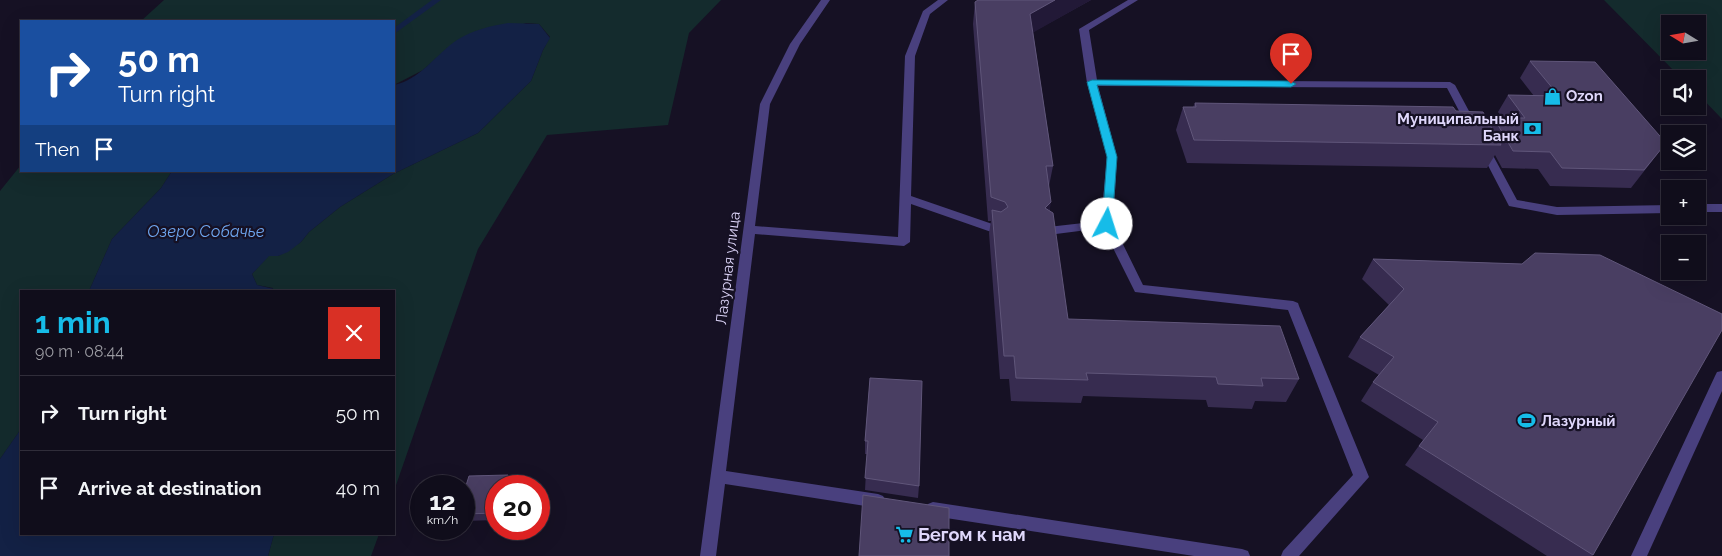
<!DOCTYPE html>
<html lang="en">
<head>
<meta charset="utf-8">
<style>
	body { margin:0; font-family:Raleway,sans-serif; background:#1e1b28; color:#f1f3f6; height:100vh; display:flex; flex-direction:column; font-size:19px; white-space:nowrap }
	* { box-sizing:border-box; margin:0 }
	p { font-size:16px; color:#9c9ca3 }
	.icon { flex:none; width:28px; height:28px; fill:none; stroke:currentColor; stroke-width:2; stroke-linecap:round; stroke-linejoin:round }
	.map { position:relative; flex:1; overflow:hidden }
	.drawer { position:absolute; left:20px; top:290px; width:375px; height:245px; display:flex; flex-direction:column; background:#100d1b; border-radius:0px; box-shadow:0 5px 20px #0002,0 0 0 1px #302d3a }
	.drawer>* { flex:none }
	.banner { position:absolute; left:20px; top:20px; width:375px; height:152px; border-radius:0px; box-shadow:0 5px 20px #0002,0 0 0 1px #302d3a; background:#1a4fa0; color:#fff; overflow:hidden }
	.needle { width:32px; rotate:281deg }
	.fabs { position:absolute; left:1661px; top:15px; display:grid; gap:10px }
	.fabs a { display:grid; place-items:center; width:45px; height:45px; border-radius:0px; background:#100d1b; box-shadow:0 5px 20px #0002,0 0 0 1px #302d3a; font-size:25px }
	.speed { position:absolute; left:410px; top:475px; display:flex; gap:10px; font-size:25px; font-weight:700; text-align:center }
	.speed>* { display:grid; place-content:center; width:65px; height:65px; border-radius:50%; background:#100d1b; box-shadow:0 5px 20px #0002,0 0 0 1px #302d3a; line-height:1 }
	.speed small { font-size:12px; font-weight:400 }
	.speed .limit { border:8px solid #d22; background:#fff; color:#111 }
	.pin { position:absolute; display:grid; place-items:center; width:42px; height:42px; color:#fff; margin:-51px -21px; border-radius:50% 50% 50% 0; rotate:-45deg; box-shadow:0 0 5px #0007 }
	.pin .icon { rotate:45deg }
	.me { position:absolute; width:55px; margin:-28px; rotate:5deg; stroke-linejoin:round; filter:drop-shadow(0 0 4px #0008) }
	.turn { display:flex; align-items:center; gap:18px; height:105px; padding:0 15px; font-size:22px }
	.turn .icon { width:65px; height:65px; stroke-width:2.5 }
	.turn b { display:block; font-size:35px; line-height:42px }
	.then { display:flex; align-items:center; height:48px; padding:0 15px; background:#0003; gap:10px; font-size:19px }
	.round { display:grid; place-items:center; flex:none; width:52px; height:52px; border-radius:0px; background:#1e1b28 }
	.overview { display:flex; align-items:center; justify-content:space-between; height:85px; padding:0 15px }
	h1 { font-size:30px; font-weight:700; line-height:38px; color:#16bce8 }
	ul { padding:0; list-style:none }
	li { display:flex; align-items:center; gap:15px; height:75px; padding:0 15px; border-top:1px solid #302d3a }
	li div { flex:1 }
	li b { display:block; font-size:19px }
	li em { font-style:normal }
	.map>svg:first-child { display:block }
	.green { fill:#142b2d; fill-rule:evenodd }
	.water { fill:#132145 }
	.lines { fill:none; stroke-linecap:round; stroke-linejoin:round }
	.stream { fill:#132145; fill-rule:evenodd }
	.minor { fill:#49407e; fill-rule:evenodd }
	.wall { fill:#372c50 }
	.shaded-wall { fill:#221937 }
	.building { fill:#493e62; stroke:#60567a }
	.route { fill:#16bce8; stroke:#0e7a97 }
	.labels { text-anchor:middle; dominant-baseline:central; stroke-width:4.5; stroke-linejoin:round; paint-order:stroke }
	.poi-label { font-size:15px; font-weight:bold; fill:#dfd7fb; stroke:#161124; text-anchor:start }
	.street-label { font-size:15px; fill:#dfd7fb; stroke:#161124 }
	.water-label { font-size:16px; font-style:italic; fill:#6fa7f1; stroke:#161124 }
	.near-poi-label { font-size:18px; font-weight:bold; fill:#dfd7fb; stroke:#161124; text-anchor:start }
</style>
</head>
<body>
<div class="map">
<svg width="1722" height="556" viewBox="0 0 1722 556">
	<rect width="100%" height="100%" fill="#161124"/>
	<!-- green -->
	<g class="green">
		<path d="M164 0H721L689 33 668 125 547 135 478 249 394 491V291H272L273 288 257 285 252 274 269 255 278 256 301 242 309 232 340 207 393 174 478 133 531 81 543 50 550 37 539 24 526 23 441 54 423 70 394 85V21H141Z"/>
		<path d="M1604 0H1722V119L1698 94V79H1682ZM1670 24H1698V51H1670Z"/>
		<path d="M21 165V171H172L161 188 112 239 89 291H21V429L0 459V191Z"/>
		<path d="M274 534H379L371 556H268Z"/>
	</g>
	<!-- water -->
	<g class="water">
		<path d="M508 23 539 24 550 38 543 50 531 81 478 133 393 174 340 207 309 232 301 242 288 252 278 256H269L252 274 257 285 274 289 272 291H89L112 239 161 188 172 171H394V85C420 80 436 54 457 40 473 30 490 26 508 23Z"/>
		<path d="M21 429V534H274L268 556H0V459Z"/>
	</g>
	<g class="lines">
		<!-- stream -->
		<path class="stream" d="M432 0H441L394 34V28Z"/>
		<!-- minor -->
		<g class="minor">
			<path d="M821 0H830L800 44 770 104 755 226 898 237 905 56 923 11 938 0H948L930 14 915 56 911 196 1001 227 1003 230 997 234 911 204 910 242 904 246 755 234 726 471 878 494 883 496 886 501 883 506 878 508 725 484 716 556H700L760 104 790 44Z"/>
			<path d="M1128 0H1138L1089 30 1097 80 1450 82 1455 85 1477 126 1472 129 1468 128 1447 88 1098 86 1117 157 1113 224 1143 285 1293 301 1298 303 1299 306 1369 477 1299 556H1281L1283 551 1353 475 1288 310 1135 292 1103 228 1048 235 1042 231 1048 227 1101 221 1107 157 1087 83 1079 29Z"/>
			<path d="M1484 145 1489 148 1517 200 1557 207 1670 205V213L1557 215 1509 206 1479 148Z"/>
			<rect x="1698" y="204" width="24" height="8"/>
			<path d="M1722 371V391L1647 556H1631L1715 376 1717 372Z"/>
			<path d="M933 502 1242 549 1248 551 1250 556H1194L933 516 928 514 925 509 928 504Z"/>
		</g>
	</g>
	<!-- wall -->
	<g class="wall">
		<path d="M1091 0 1033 32 1053 166 1049 186 1050 211 1068 319 1299 379 1286 402 1255 401 1252 409 1208 407 1206 400 1083 396 1081 403 1011 401 1009 379H1000L989 233 991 221H988L973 24 975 2Z"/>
		<path d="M1530 61 1666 143 1631 188 1550 186 1538 169 1502 168 1495 155 1487 168 1187 163 1176 130 1183 107H1193L1195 103 1456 111 1490 125 1494 118H1502L1498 112 1508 95 1534 96 1520 78Z"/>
		<path d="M1373 259 1522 264 1593 555 1592 556H1547L1405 465 1423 440 1361 401 1373 382 1379 375 1348 357 1360 337 1389 305 1362 279Z"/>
		<path d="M870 378 919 486 918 498 865 490 867 454H865V441Z"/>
		<path d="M511 482 510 486H496V520L464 521V492Z"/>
	</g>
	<!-- shaded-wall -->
	<g class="shaded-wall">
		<path d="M1055 0H1091L1027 36 1030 14Z"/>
		<path d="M1051 202 1047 226 1045 208Z"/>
		<path d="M508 475 511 482 510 486H505Z"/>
	</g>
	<!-- building -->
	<g class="building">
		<path d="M978 0H1055L1030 14 1053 166H1046L1051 202 1045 208 1053 213 1068 319 1280 326 1299 379 1261 378 1263 386 1218 384 1216 377 1086 373 1088 380 1016 378 1014 356H1004L992 210 1001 212 1008 207 1005 202 991 197 975 2Z"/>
		<path d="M1530 61 1595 62 1666 143 1644 170 1562 168 1550 152 1513 151 1494 118H1525L1508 95 1559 96Z"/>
		<path d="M1195 103 1453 107 1456 111 1483 112 1501 145 1194 140 1183 107H1196Z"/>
		<path d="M1535 253 1600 255 1722 314V330L1593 555 1419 446 1438 422 1373 382 1394 357 1360 337 1404 289 1373 259 1522 264Z"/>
		<path d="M870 378 922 381 919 486 865 478 868 441H865Z"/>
		<path d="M508 475 505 486H496V513L464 514V492L469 476Z"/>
		<path d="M863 495 949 508V556H859Z"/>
	</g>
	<!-- route -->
	<path class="route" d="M1092 80 1291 81 1296 84 1291 87 1097 85 1117 157 1112 224 1107 228 1102 224 1107 157 1087 82Z"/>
	<!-- icons -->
	<defs>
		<symbol id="shop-bare" viewBox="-9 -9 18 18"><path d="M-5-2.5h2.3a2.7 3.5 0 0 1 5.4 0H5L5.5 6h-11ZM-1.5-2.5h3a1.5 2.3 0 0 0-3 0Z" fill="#16bce8" stroke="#161124" stroke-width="2.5" paint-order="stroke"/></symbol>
		<symbol id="bank-bare" viewBox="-9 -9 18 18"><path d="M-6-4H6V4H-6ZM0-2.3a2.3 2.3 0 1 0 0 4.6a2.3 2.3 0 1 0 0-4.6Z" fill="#16bce8" stroke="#161124" stroke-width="2.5" paint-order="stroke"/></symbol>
		<symbol id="stadium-bare" viewBox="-9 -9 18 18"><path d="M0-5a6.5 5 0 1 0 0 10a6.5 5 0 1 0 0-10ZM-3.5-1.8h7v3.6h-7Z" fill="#16bce8" stroke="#161124" stroke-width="2.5" paint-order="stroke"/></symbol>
		<symbol id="supermarket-bare" viewBox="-9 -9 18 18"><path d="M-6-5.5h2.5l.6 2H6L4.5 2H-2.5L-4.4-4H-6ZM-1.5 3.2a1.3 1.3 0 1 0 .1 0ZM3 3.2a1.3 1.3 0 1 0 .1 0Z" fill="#16bce8" stroke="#161124" stroke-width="2.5" paint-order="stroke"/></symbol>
	</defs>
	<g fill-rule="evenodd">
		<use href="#shop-bare" x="1540" y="84" width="25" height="25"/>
		<use href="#bank-bare" x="1520" y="116" width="25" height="25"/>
		<use href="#stadium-bare" x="1514" y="408" width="25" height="25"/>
		<use href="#supermarket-bare" x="892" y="522" width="25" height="25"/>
	</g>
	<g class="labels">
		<!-- poi labels -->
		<g class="poi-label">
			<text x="1566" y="96">Ozon</text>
			<text x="1519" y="119" text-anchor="end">Муниципальный<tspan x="1519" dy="17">Банк</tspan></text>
			<text x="1541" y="421">Лазурный</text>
		</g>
		<!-- street labels -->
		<g class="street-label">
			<text transform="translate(728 268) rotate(-83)">Лазурная улица</text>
		</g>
		<!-- water labels -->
		<g class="water-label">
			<text x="206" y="231">Озеро Собачье</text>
		</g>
		<!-- near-poi labels -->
		<g class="near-poi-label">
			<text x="918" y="534">Бегом к нам</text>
		</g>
	</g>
</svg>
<div class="fabs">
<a><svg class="needle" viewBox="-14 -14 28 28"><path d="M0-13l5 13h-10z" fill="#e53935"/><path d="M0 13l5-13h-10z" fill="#9c9ca3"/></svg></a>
<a><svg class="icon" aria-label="sound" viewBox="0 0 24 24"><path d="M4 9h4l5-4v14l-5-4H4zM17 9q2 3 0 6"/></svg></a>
<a><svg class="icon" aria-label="layers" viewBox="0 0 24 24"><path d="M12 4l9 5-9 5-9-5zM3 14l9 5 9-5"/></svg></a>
<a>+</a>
<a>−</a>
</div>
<div class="speed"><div>12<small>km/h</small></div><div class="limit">20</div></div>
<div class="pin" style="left:1291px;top:84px;background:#d93025"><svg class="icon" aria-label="arrive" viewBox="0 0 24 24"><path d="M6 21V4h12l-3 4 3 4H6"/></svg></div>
<svg class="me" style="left:1107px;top:224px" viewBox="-20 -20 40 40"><circle r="19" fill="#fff"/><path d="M0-13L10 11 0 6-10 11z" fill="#16bce8"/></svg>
<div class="banner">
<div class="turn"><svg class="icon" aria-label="right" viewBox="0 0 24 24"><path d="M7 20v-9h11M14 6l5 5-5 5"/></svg><div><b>50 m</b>Turn right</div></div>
<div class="then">Then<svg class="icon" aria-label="arrive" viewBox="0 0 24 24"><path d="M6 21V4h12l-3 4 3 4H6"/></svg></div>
</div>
<section class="drawer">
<div class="overview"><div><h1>1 min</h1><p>90 m · 08:44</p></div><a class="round" style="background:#d93025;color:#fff"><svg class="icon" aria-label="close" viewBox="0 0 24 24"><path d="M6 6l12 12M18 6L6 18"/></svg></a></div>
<ul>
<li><svg class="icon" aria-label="right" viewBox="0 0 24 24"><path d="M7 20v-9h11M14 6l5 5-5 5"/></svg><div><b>Turn right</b></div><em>50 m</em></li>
<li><svg class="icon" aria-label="arrive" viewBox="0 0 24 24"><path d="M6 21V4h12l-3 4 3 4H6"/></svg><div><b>Arrive at destination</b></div><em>40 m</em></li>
</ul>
</section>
</div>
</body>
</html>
